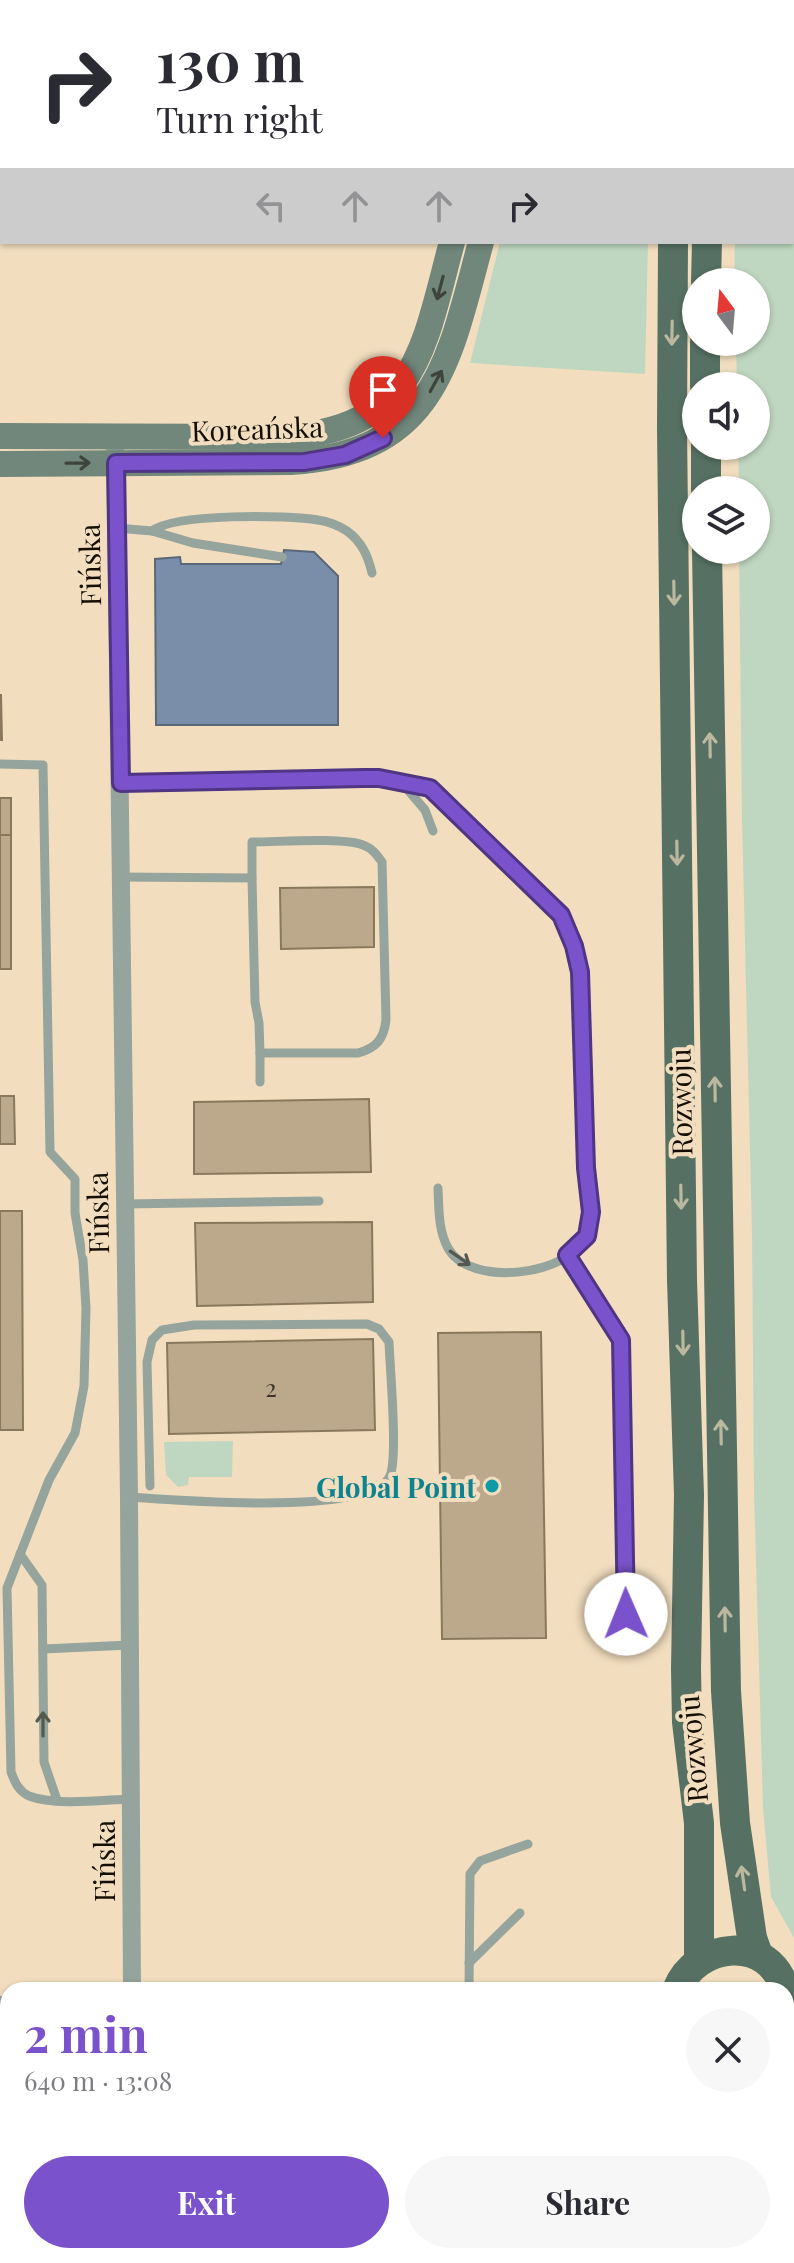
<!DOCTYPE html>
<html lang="en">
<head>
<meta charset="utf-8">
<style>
	body { margin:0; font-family:"Playfair Display",serif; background:#f7f7f7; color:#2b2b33; height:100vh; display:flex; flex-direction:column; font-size:30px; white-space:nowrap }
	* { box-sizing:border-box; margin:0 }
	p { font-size:26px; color:#7c7c81 }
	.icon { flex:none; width:44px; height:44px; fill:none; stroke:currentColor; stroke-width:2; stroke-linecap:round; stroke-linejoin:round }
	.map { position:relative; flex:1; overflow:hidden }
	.panel { position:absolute; left:0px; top:1982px; width:794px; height:282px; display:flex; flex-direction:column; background:#fff; border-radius:24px 24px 0 0; box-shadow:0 2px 6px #0004 }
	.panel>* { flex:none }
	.top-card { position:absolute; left:0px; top:0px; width:794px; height:244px; box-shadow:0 2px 6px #0004; background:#fff; color:#2b2b33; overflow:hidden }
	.needle { width:52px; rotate:344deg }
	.buttons { position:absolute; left:682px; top:268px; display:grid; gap:16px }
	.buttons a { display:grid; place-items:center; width:88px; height:88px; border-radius:50%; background:#fff; box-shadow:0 2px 6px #0004; font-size:40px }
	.pin { position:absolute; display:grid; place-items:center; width:68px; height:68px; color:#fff; margin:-82px -34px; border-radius:50% 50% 50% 0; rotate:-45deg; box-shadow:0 0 8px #0007 }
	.pin .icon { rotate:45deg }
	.me { position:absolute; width:88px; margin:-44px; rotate:359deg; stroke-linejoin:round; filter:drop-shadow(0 0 6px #0008) }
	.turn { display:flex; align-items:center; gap:28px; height:168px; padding:0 24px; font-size:36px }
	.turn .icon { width:104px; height:104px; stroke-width:2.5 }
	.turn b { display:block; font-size:56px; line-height:68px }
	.lanes { display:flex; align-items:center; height:76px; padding:0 24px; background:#0003; justify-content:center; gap:40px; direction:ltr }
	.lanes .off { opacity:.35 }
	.round { display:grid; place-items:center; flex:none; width:84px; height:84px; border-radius:42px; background:#f7f7f7 }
	.head { display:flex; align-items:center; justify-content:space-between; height:136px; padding:0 24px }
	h1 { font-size:48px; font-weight:700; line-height:60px; color:#7a52cb }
	.primary-button { display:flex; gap:16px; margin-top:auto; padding:16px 24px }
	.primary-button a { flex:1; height:92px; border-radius:48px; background:#7a52cb; color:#fff; font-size:32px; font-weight:700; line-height:92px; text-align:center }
	.primary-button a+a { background:#f7f7f7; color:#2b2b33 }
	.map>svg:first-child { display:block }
	.green { fill:#bfd7c1 }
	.water { fill:#7a8eaa; stroke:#5b6878; stroke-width:2 }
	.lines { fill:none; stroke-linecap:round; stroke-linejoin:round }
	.stream { stroke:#5b6878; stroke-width:6 }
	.building { fill:#bca98c; stroke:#8a785c; stroke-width:2 }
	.lane { stroke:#95a49c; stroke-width:9 }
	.street { stroke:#95a49c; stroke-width:18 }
	.secondary { stroke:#71877b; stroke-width:26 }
	.primary { stroke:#567163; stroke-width:30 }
	.oneway { stroke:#3e443a }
	.oneway2 { stroke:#bbb89f }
	.oneway3 { stroke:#545950 }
	.route-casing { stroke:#4f3584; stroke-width:20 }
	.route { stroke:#7a52cb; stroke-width:14 }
	.culture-dot { fill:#0f9aa8; stroke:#f2debf; stroke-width:3 }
	.labels { text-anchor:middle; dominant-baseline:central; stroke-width:8; stroke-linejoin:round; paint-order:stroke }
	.number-label { font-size:24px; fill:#3e3526 }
	.street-label { font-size:28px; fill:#140e04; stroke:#f2debf }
	.culture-label { font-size:28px; font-weight:bold; fill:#0d838f; stroke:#f2debf; text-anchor:end }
</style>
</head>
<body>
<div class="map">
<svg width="794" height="2263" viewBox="0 0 794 2263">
	<rect width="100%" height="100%" fill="#f2debf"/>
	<!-- green -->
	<g class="green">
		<path d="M525 0H654L526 2Z"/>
		<path d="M760 0H794V1938L771 1897 763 1808 754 1492 752 1233 742 820 739 550H756V490H739L738 446H756V386H737L736 342H756V282H734L735 242H792V2H759Z"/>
		<path d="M500 242H648L645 374 470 363Z"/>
		<path d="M233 1441 232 1477H189L188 1485 178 1487 166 1475 164 1442Z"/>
		<path d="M794 2046V2263H740L741 2256H786V2058Z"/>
	</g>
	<!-- water -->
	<path class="water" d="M284 550 314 552 338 576V725H156L155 559 180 557 181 564H281Z"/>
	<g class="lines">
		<!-- stream -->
		<path class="stream" d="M791 2V0"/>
	</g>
	<!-- building -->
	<g class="building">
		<path d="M0 695H1L2 740H0Z"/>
		<rect x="0" y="798" width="11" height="37"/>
		<rect x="0" y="835" width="11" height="134"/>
		<path d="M374 887V947L281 949 280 888Z"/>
		<path d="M0 1096H14L15 1144H0Z"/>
		<path d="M369 1099 371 1172 194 1174V1102Z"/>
		<path d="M0 1211H22L23 1430H0Z"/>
		<path d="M372 1222 373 1302 197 1306 195 1223Z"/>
		<path d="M541 1332 546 1638 442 1639 438 1333Z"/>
		<path d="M373 1339 375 1430 169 1434 167 1343Z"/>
		<path d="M0 2064H8V2256H313V2259L0 2260Z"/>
	</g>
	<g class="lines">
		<!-- lane -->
		<g class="lane">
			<path d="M117 528 152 531C175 513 287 515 318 520 327 521 340 526 347 531 362 542 368 556 372 573"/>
			<path d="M152 531 193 543 282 557"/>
			<path d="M0 764 43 765 50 1152 75 1179V1213L83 1260 86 1308 84 1386 75 1433 49 1480 7 1588 11 1772C15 1782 18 1791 29 1796 56 1806 102 1800 131 1799"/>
			<path d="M121 783 364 778 430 788 561 915 574 946 580 972C582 1037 582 1103 586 1168 588 1189 595 1215 587 1235 570 1276 470 1288 448 1248 438 1230 439 1208 438 1188"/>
			<path d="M402 783 425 810 433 831"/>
			<path d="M121 877 252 878V842C278 842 342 837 363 845 372 848 377 855 382 862L386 1020C384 1038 377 1048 358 1053H260V1082"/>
			<path d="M252 878 255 1002 259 1023 260 1053"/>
			<path d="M124 1204 319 1201"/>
			<path d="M567 1255 621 1340 626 1645"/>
			<path d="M129 1497C172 1500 371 1517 390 1476 398 1457 390 1369 389 1342L379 1329 367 1324 194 1325 162 1330 152 1340 147 1362 150 1486"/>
			<path d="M20 1554 42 1585 44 1762 57 1800"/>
			<path d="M43 1649 130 1645"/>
			<path d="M469 1963 520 1913"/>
			<path d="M469 1990 470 1874 480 1861 528 1844"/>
			<path d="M340 2256V2261"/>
		</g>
		<!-- street -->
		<g class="street">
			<path d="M115 435 129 1497 132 1990"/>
			<path d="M0 2005H8"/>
		</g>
		<!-- secondary -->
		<g class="secondary">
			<path d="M473 0 474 2"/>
			<path d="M505 0 506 2"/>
			<path d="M0 436 289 437C417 426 424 346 452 242"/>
			<path d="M0 464 291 462C436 453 449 360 481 242"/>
		</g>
		<!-- primary -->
		<g class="primary">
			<path d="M685 2V0"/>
			<path d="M718 2 719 0"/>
			<path d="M673 242 672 428 682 1280 689 1495 686 1669 687 1722 699 1823V1960"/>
			<path d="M706 282 707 242"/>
			<path d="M705 386V342"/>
			<path d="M706 446V490"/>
			<path d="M707 550 726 1691 735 1823 752 1938 758 1955"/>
			<path d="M677 1990C696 1941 770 1934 785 1990"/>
			<path d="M663 2263 664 2256"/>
			<path d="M700 2263 701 2256"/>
		</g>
	</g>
	<!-- one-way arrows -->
	<defs><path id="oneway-shaft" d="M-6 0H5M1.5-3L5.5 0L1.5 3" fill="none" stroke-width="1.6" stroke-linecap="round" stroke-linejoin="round" transform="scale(2)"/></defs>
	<g class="oneway">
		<use href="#oneway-shaft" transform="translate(440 288) rotate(105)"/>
		<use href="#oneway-shaft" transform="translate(436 381) rotate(-61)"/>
		<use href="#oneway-shaft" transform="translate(78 463) rotate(-1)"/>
	</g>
	<g class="oneway2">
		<use href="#oneway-shaft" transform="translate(672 333) rotate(91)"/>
		<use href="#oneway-shaft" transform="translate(674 593) rotate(89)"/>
		<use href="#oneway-shaft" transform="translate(710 745) rotate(-91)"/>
		<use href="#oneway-shaft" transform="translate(677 853) rotate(89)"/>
		<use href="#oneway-shaft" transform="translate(715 1089) rotate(-91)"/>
		<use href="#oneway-shaft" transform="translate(681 1197) rotate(89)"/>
		<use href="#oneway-shaft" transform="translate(683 1343) rotate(89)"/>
		<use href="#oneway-shaft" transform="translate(721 1432) rotate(-91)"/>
		<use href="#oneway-shaft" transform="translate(725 1619) rotate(-91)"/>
		<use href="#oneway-shaft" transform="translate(743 1878) rotate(-98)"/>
	</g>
	<g class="oneway3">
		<use href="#oneway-shaft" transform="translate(460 1258) rotate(35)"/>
		<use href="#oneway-shaft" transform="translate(43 1724) rotate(-90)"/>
	</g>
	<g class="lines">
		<defs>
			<path id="route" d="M383 438 345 455 304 462 116 463 121 783 364 778H379L430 788 561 915 574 946 580 972 586 1168 591 1212 587 1236 567 1255 621 1340 626 1614"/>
		</defs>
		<!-- route casing -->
		<use href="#route" class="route-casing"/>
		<!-- route -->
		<use href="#route" class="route"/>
	</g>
	<!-- markers -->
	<circle class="culture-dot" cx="492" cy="1486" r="8"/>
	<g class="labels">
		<!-- number labels -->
		<g class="number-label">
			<text x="271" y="1387">2</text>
		</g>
		<!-- street labels -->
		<g class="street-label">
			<text transform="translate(257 428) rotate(-2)">Koreańska</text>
			<text transform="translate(89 565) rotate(-91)">Fińska</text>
			<text transform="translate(680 1102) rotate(-91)">Rozwoju</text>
			<text transform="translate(97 1213) rotate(-91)">Fińska</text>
			<text transform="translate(692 1749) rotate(-95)">Rozwoju</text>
			<text transform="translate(103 1861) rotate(-90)">Fińska</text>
		</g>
		<!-- culture labels -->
		<g class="culture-label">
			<text x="476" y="1486">Global Point</text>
		</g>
	</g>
</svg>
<div class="buttons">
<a><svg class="needle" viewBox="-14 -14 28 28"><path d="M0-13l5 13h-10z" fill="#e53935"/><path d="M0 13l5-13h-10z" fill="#7c7c81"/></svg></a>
<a><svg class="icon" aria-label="sound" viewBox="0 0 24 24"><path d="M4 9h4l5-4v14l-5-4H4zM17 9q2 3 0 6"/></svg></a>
<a><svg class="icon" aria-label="layers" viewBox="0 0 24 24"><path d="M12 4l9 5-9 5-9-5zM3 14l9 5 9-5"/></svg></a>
</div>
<div class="pin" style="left:383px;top:438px;background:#d93025"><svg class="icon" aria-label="arrive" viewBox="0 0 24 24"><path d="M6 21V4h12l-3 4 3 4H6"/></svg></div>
<svg class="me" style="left:626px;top:1614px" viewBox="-20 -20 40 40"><circle r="19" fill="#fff"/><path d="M0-13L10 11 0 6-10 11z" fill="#7a52cb"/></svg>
<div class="top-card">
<div class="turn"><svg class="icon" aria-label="right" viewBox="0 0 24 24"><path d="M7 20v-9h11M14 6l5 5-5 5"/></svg><div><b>130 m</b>Turn right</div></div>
<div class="lanes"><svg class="icon off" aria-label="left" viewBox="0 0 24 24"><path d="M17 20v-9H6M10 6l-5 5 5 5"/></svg><svg class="icon off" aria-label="ahead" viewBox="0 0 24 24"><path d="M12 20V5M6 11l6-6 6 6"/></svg><svg class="icon off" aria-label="ahead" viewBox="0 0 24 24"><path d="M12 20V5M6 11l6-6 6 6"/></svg><svg class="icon" aria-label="right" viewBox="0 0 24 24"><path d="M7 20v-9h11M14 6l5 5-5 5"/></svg></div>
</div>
<section class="panel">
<div class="head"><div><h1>2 min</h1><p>640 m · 13:08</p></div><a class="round"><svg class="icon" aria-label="close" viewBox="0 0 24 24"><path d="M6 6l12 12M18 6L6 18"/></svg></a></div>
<div class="primary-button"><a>Exit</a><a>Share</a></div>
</section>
</div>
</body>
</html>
